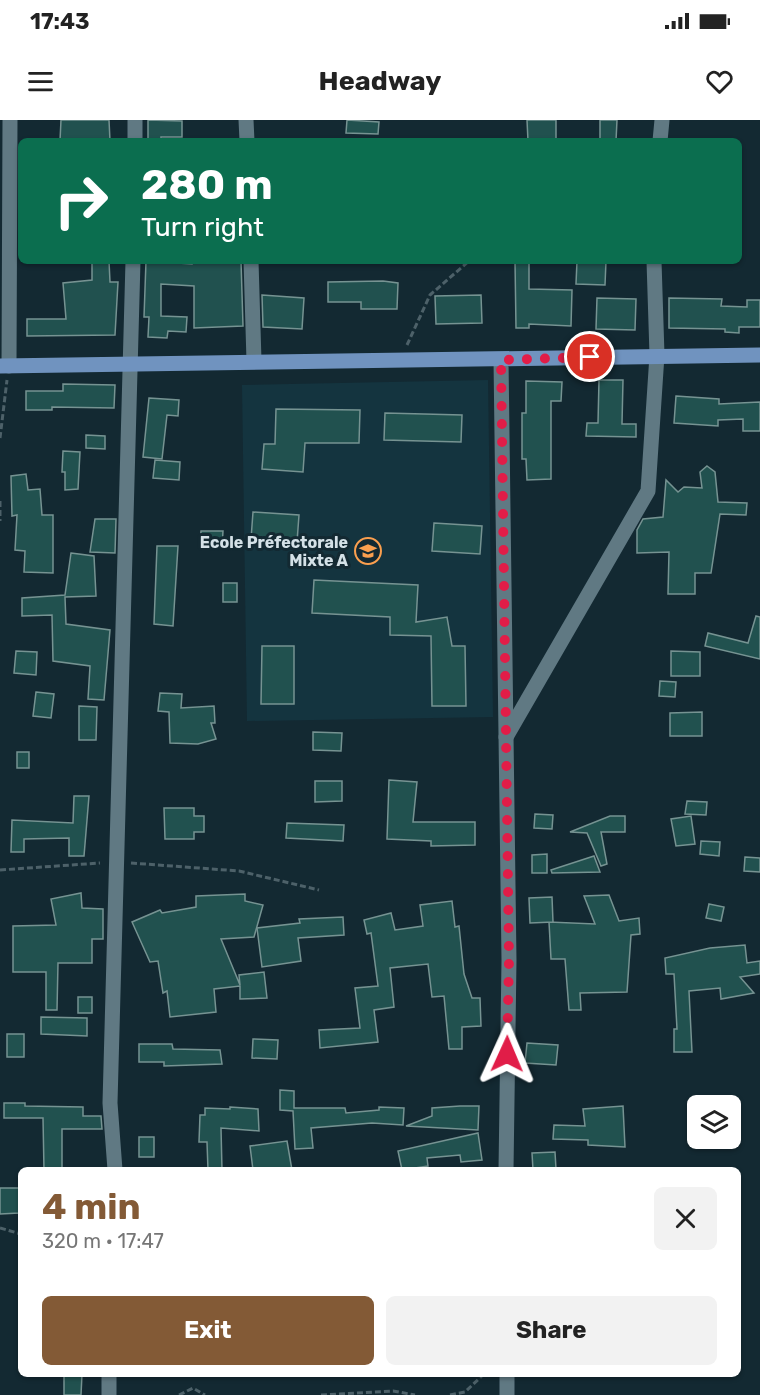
<!DOCTYPE html>
<html lang="en">
<head>
<meta charset="utf-8">
<style>
	body { margin:0; font-family:Rubik,sans-serif; background:#f2f2f2; color:#222; height:100vh; display:flex; flex-direction:column; font-size:22px; white-space:nowrap }
	* { box-sizing:border-box; margin:0 }
	p { font-size:20px; color:#767676 }
	.icon { flex:none; width:33px; height:33px; fill:none; stroke:currentColor; stroke-width:2; stroke-linecap:round; stroke-linejoin:round }
	.map { position:relative; flex:1; overflow:hidden }
	.sheet { position:absolute; left:18px; top:1047px; width:723px; height:210px; display:flex; flex-direction:column; background:#fff; border-radius:9px; box-shadow:0 2px 4px #0004 }
	.sheet>* { flex:none }
	.guide { position:absolute; left:18px; top:18px; width:724px; height:126px; border-radius:9px; box-shadow:0 2px 4px #0004; background:#0b6e4f; color:#fff; overflow:hidden }
	.buttons { position:absolute; left:687px; top:975px; display:grid; gap:12px }
	.buttons a { display:grid; place-items:center; width:54px; height:54px; border-radius:9px; background:#fff; box-shadow:0 2px 4px #0004; font-size:30px }
	.pin { position:absolute; display:grid; place-items:center; width:51px; height:51px; color:#fff; margin:-26px; border:3px solid #fff; border-radius:50%; box-shadow:0 2px 6px #0007 }
	.me { position:absolute; width:66px; margin:-33px; rotate:1deg; stroke-linejoin:round; filter:drop-shadow(0 0 4px #0008) }
	.turn { display:flex; align-items:center; gap:21px; height:126px; padding:0 24px; font-size:27px }
	.turn .icon { width:78px; height:78px; stroke-width:2.5 }
	.turn b { display:block; font-size:42px; line-height:51px }
	.round { display:grid; place-items:center; flex:none; width:63px; height:63px; border-radius:9px; background:#f2f2f2 }
	.overview { display:flex; align-items:center; justify-content:space-between; height:102px; padding:0 24px }
	h1 { font-size:36px; font-weight:700; line-height:45px; color:#835a36 }
	.button { display:flex; gap:12px; margin-top:auto; padding:12px 24px }
	.button a { flex:1; height:69px; border-radius:9px; background:#835a36; color:#fff; font-size:24px; font-weight:700; line-height:69px; text-align:center }
	.button a+a { background:#f2f2f2; color:#222 }
	.status { display:flex; justify-content:space-between; align-items:center; height:42px; padding:0 30px; background:#fff; direction:ltr }
	.status svg { height:16px; fill:currentColor }
	header { display:flex; justify-content:space-between; align-items:center; height:78px; padding:0 24px; background:#fff; font-size:27px; font-weight:700 }
	.map>svg:first-child { display:block }
	.built { fill:#14343f }
	.building { fill:#21514f; stroke:#769392; stroke-width:1.5 }
	.lines { fill:none; stroke-linecap:round; stroke-linejoin:round }
	.path { stroke:#4d6169; stroke-width:3; stroke-dasharray:6 3; stroke-linecap:butt }
	.minor { stroke:#607983; stroke-width:15 }
	.major { stroke:#7093bf; stroke-width:15 }
	.route { stroke:#e11d48; stroke-width:10; stroke-dasharray:0 18 }
	.labels { text-anchor:middle; dominant-baseline:central; stroke-width:6; stroke-linejoin:round; paint-order:stroke }
	.poi-label { font-size:16px; font-weight:bold; fill:#d4e1e7; stroke:#132932; text-anchor:end }
</style>
</head>
<body>
<div class="status"><b>17:43</b><svg viewBox="0 0 49 12"><path d="M0 12V9h3v3zM5 12V6h3v6zM10 12V3h3v9zM15 12V0h3v12zM26 1h20v11H26zM47 4h2v5h-2z"/></svg></div>
<header><svg class="icon" aria-label="menu" viewBox="0 0 24 24"><path d="M4 6h16M4 12h16M4 18h16"/></svg>Headway<svg class="icon" aria-label="heart" viewBox="0 0 24 24"><path d="M12 20l-8-8c-3-5 5-10 8-4 3-6 11-1 8 4z"/></svg></header>
<div class="map">
<svg width="760" height="1275" viewBox="0 0 760 1275">
	<rect width="100%" height="100%" fill="#132932"/>
	<!-- built -->
	<path class="built" d="M488 260 493 597 247 601 242 265Z"/>
	<!-- building -->
	<g class="building">
		<path d="M61 0H109L110 21H60Z"/>
		<path d="M148 0 182 1V17H161V21H148Z"/>
		<path d="M347 0 379 2 378 14 346 13Z"/>
		<path d="M527 0H556V20L528 21Z"/>
		<path d="M600 0H617L616 21H600Z"/>
		<path d="M92 141H109L110 162H118L115 215 27 216V199H66L63 163 92 160Z"/>
		<path d="M146 141 192 144V141H241L243 206 194 208V166L161 164V196L187 197 186 212 168 211 167 218 148 217 149 197H144Z"/>
		<path d="M515 141H529V169L572 170 571 206 529 204V208H516Z"/>
		<path d="M577 141H606L605 165 576 164Z"/>
		<path d="M383 161 398 163 397 189H361V182H328V162Z"/>
		<path d="M262 175 304 178 302 209 263 207Z"/>
		<path d="M481 175 482 203 436 204 435 176Z"/>
		<path d="M597 178 636 179 635 210 596 209Z"/>
		<path d="M669 178 722 179 721 186 747 187V180H760V207H739V213L725 212V209L669 208Z"/>
		<path d="M599 260H623L622 304H636V317L586 316 587 303H598Z"/>
		<path d="M526 261 562 262 561 281H551V359L527 360 526 339H522V293H526Z"/>
		<path d="M63 264 115 265 114 288 52 287V290H26V271H63Z"/>
		<path d="M676 276 719 279V284L760 282V311H743V299L718 300V306L674 303Z"/>
		<path d="M149 278 179 280 178 296 167 295 162 339 143 337Z"/>
		<path d="M276 289 360 290 359 323H305L303 352 262 349 264 324H275Z"/>
		<path d="M385 293 462 295 461 322 384 320Z"/>
		<path d="M86 315 105 316V329L86 328Z"/>
		<path d="M63 331 80 332 78 369 65 370V352H62Z"/>
		<path d="M155 340 180 342 179 360 153 358Z"/>
		<path d="M707 346 715 352 718 382 747 383 746 395 720 394 711 453H695V474H668L669 432 637 433V410L643 399 663 397 666 360 678 372 684 367 702 368 700 352Z"/>
		<path d="M26 354 28 370 40 369 42 395H53V453L24 452 25 431 15 430 17 395 12 396 11 356Z"/>
		<path d="M253 392 299 395 297 422 251 419Z"/>
		<path d="M95 399H116L115 433 90 432Z"/>
		<path d="M434 403 482 406 480 434 432 431Z"/>
		<path d="M201 411H223L222 428H200Z"/>
		<path d="M157 426H178L173 506 154 504Z"/>
		<path d="M71 433 94 436 96 476 65 477 66 504 110 510 104 580 88 579 90 546 53 541 52 495 22 496V478L65 475Z"/>
		<path d="M314 460 418 465 416 502 447 497 452 526H465L466 586H432L431 516 390 515V497L312 493Z"/>
		<rect x="223" y="463" width="14" height="19"/>
		<path d="M756 496 760 497V539L705 526 708 513 748 523Z"/>
		<path d="M262 526H294V584H261Z"/>
		<path d="M16 531 37 532 36 555 14 553Z"/>
		<path d="M671 531 700 532V556H671Z"/>
		<path d="M660 561 676 562 675 577 659 576Z"/>
		<path d="M36 572 54 574 51 598 33 596Z"/>
		<path d="M160 573 182 574 181 588 214 586 215 603H211L216 619 198 624 170 623 169 592 158 591Z"/>
		<path d="M79 586 97 587 96 620H79Z"/>
		<path d="M702 592V616H670V593Z"/>
		<path d="M313 612 342 613 341 631 313 630Z"/>
		<rect x="17" y="632" width="12" height="16"/>
		<path d="M389 660 417 662 413 702H475V725L431 726V721L387 719Z"/>
		<path d="M315 661H342V681L315 682Z"/>
		<path d="M74 676H89L84 736H69V718L24 719V732H11L12 700 73 703Z"/>
		<path d="M687 681 707 682 706 695 685 694Z"/>
		<path d="M164 688H194V696H204V712H194V719H165Z"/>
		<path d="M535 694 553 695 552 709 534 708Z"/>
		<path d="M610 696H625V712H601L607 744 601 746 587 713 570 712Z"/>
		<path d="M691 696 695 724 676 726 671 699Z"/>
		<path d="M287 703 344 705 343 721 286 718Z"/>
		<path d="M701 721 720 722 719 736 700 734Z"/>
		<path d="M547 734V753H532V735Z"/>
		<path d="M594 736 600 752 552 753 551 750Z"/>
		<path d="M745 737 760 738V752L744 751Z"/>
		<path d="M81 773 82 788 103 789V819H92V843H58L57 890H46V852H13V806L56 805 51 779Z"/>
		<path d="M245 774V781L263 785 254 817 221 819 240 865 239 855 264 852 267 878 240 879V866L214 869 216 892 170 897 167 871 163 873 158 841 150 842 132 802 160 790 162 793 196 787V776Z"/>
		<path d="M609 775 619 801 639 798 640 814 631 815 627 872 580 873 581 890H569L565 839H551L549 802 595 804 584 776Z"/>
		<path d="M552 777 553 802 530 803 529 778Z"/>
		<path d="M452 781 455 807 459 806 464 854 472 878H480L481 906 462 907V929H449L444 876 432 877 428 844 390 848 394 887 374 890 378 922 320 928 319 910 360 908 355 868 378 866 371 813 367 814 364 800 391 793 395 810 423 806 420 785Z"/>
		<path d="M709 784 724 787 721 801 706 798Z"/>
		<path d="M343 797 344 815 298 818 301 841 262 847 257 808 300 803 299 799Z"/>
		<path d="M745 825 747 843 760 841V854L740 857 754 873 721 879 720 868 689 871 692 932H674V909H677L674 854H666L665 838 710 828Z"/>
		<rect x="78" y="877" width="14" height="16"/>
		<path d="M41 897 87 898V916L41 914Z"/>
		<rect x="7" y="914" width="17" height="23"/>
		<path d="M253 919 278 920 277 939 252 938Z"/>
		<path d="M527 923 558 925 556 945 525 943Z"/>
		<path d="M139 924H172L173 929 220 930 222 944 164 946V942H139Z"/>
		<path d="M280 970 294 971V988H345L346 993 379 990V987L404 988 403 1005 372 1003 311 1008 313 1028 295 1029 293 991 280 990Z"/>
		<path d="M4 983H25V986L83 987V996H101L102 1009H62V1050H44L43 998H4Z"/>
		<path d="M460 986H479L478 1010 406 1006 432 996V988Z"/>
		<path d="M623 986 625 1027 588 1025V1020L553 1019 554 1005 585 1006 583 989Z"/>
		<path d="M230 987 258 989 259 1011 221 1008 222 1050H208L207 1022H199L200 995H205V988L230 989Z"/>
		<path d="M478 1013 482 1040 461 1042 460 1035 427 1038 428 1046 402 1050 398 1031Z"/>
		<rect x="139" y="1017" width="15" height="20"/>
		<path d="M287 1021 292 1050H253L250 1026Z"/>
		<path d="M555 1032 556 1049 533 1050 532 1033Z"/>
		<path d="M0 1068H19V1093L0 1094Z"/>
		<path d="M64 1254H82L81 1275H64Z"/>
	</g>
	<g class="lines">
		<!-- path -->
		<g class="path">
			<path d="M407 225 430 175 469 141"/>
			<path d="M0 318 7 260"/>
			<path d="M0 381V401"/>
			<path d="M131 743 239 751 319 770"/>
			<path d="M0 750 100 743"/>
			<path d="M0 1108 21 1114"/>
			<path d="M179 1275 193 1268 205 1275"/>
			<path d="M321 1275 393 1271 415 1275"/>
			<path d="M450 1275 465 1272 484 1254"/>
		</g>
		<!-- minor -->
		<g class="minor">
			<path d="M246 0 247 21"/>
			<path d="M135 21V0"/>
			<path d="M660 21 662 0"/>
			<path d="M251 141 254 241"/>
			<path d="M501 240 509 840 506 1050"/>
			<path d="M9 246 10 0"/>
			<path d="M506 617 648 371 657 235 654 141"/>
			<path d="M115 1050 110 983 133 141"/>
			<path d="M109 1254V1275"/>
			<path d="M507 1254V1275"/>
		</g>
		<!-- major -->
		<path class="major" d="M0 246 760 235"/>
	</g>
	<g class="lines">
		<!-- route -->
		<path class="route" d="M507 934 509 840 501 240 590 237"/>
	</g>
	<!-- icons -->
	<defs>
		<symbol id="school-ring" viewBox="-11 -11 22 22"><circle r="9.5" fill="#132932" stroke="#fa9f4f" stroke-width="1.5"/><path d="M0-5L7-2L0 1L-7-2ZM-4 1L0 2.5L4 1V4Q0 6-4 4Z" fill="#fa9f4f"/></symbol>
	</defs>
	<g fill-rule="evenodd">
		<use href="#school-ring" x="353" y="416" width="30" height="30"/>
	</g>
	<g class="labels">
		<!-- poi labels -->
		<g class="poi-label">
			<text x="348" y="422">Ecole Préfectorale<tspan x="348" dy="18">Mixte A</tspan></text>
		</g>
	</g>
</svg>
<div class="buttons">
<a><svg class="icon" aria-label="layers" viewBox="0 0 24 24"><path d="M12 4l9 5-9 5-9-5zM3 14l9 5 9-5"/></svg></a>
</div>
<div class="pin" style="left:590px;top:237px;background:#d93025"><svg class="icon" aria-label="arrive" viewBox="0 0 24 24"><path d="M6 21V4h12l-3 4 3 4H6"/></svg></div>
<svg class="me" style="left:507px;top:934px" viewBox="-20 -20 40 40"><path d="M0-17L14 15 0 8-14 15z" fill="#e11d48" stroke="#fff" stroke-width="4"/></svg>
<div class="guide">
<div class="turn"><svg class="icon" aria-label="right" viewBox="0 0 24 24"><path d="M7 20v-9h11M14 6l5 5-5 5"/></svg><div><b>280 m</b>Turn right</div></div>
</div>
<section class="sheet">
<div class="overview"><div><h1>4 min</h1><p>320 m · 17:47</p></div><a class="round"><svg class="icon" aria-label="close" viewBox="0 0 24 24"><path d="M6 6l12 12M18 6L6 18"/></svg></a></div>
<div class="button"><a>Exit</a><a>Share</a></div>
</section>
</div>
</body>
</html>
